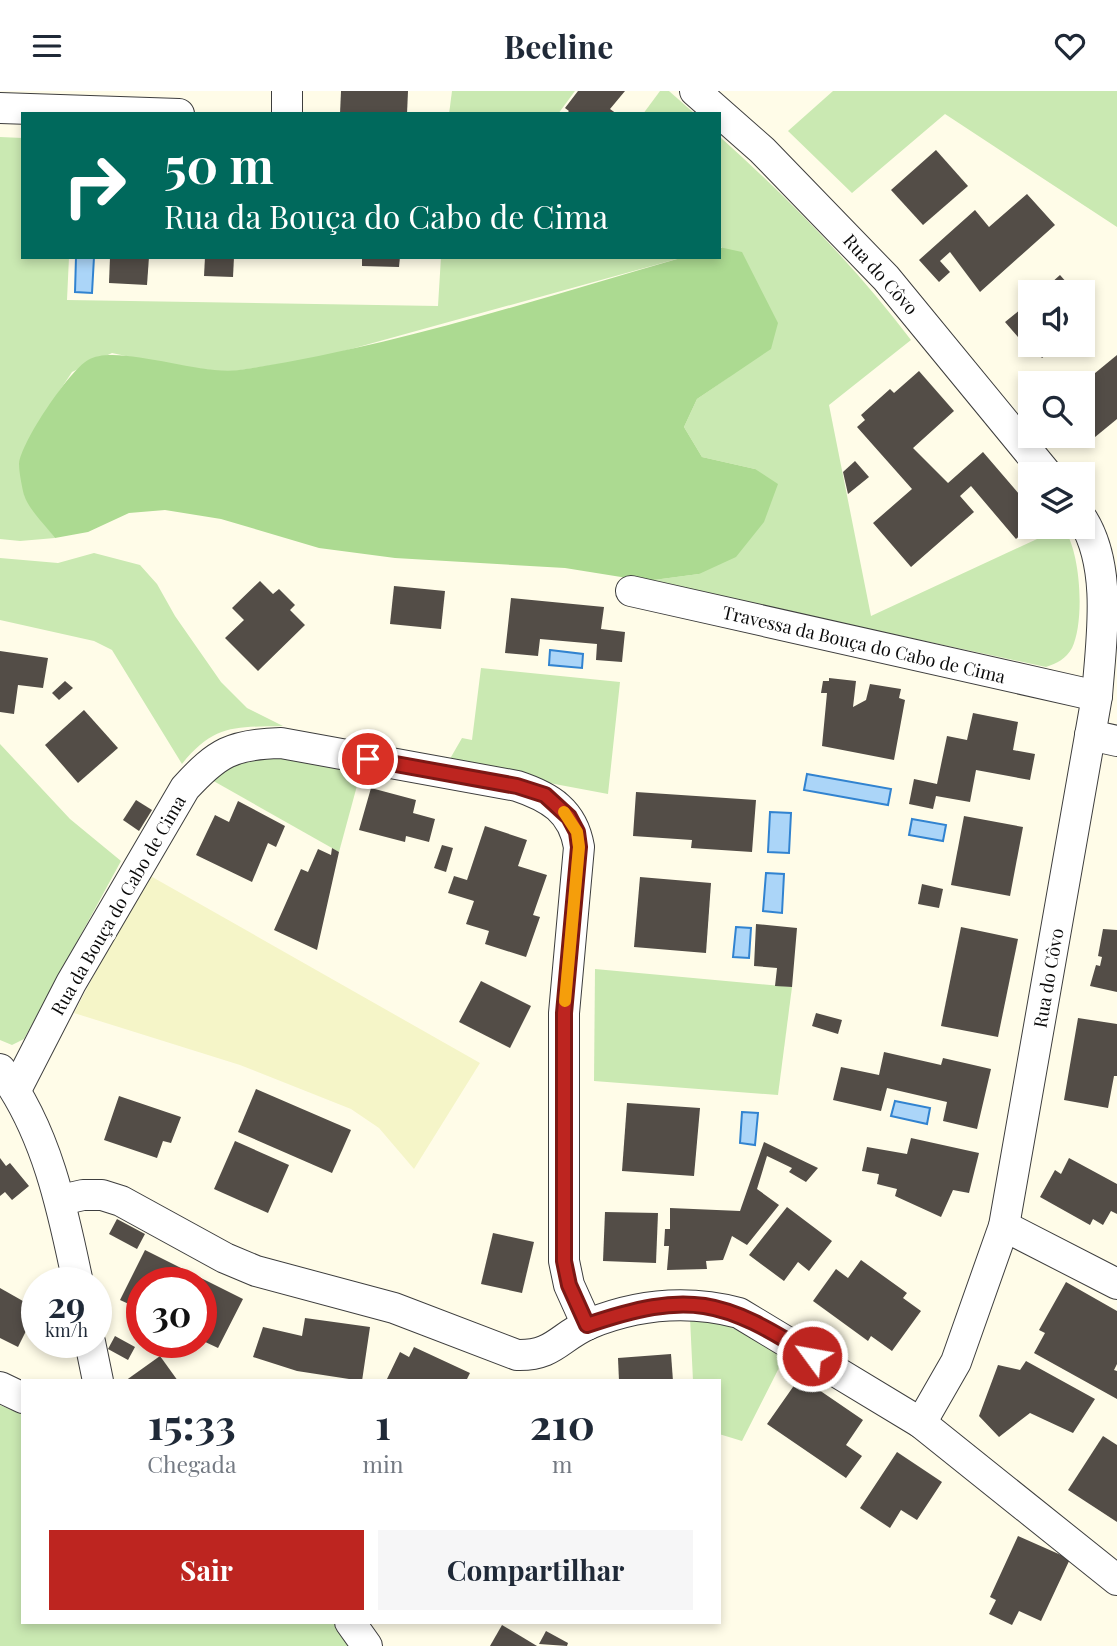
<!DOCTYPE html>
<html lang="pt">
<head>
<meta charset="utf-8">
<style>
	body { margin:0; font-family:"Playfair Display",serif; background:#f6f6f7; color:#1f2937; height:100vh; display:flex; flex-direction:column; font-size:26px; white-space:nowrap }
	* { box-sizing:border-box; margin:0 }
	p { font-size:23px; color:#747a83 }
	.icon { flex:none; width:38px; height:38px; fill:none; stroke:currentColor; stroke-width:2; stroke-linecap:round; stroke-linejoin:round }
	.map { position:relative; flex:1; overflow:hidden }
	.side { position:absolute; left:21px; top:1288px; width:700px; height:245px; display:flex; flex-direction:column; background:#fff; border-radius:0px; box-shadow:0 4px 10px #0003 }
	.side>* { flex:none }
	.banner { position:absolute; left:21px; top:21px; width:700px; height:147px; border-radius:0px; box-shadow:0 4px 10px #0003; background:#00695c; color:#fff; overflow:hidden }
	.tools { position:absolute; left:1018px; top:189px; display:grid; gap:14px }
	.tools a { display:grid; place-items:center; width:77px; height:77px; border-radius:0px; background:#fff; box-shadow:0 4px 10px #0003; font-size:35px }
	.speed { position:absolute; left:21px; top:1176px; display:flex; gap:14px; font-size:35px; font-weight:700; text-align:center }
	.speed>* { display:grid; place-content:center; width:91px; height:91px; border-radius:50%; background:#fff; box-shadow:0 4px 10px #0003; line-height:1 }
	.speed small { font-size:18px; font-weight:400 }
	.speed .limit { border:10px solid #d22; background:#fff; color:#111 }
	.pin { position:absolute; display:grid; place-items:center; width:60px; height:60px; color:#fff; margin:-30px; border:4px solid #fff; border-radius:50%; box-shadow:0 2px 7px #0007 }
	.me { position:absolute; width:77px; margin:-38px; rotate:302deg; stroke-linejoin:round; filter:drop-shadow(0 0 5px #0008) }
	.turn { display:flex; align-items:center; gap:24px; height:147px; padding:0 28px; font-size:32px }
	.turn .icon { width:91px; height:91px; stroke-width:2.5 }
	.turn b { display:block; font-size:49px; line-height:60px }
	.eta { display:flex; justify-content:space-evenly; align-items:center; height:119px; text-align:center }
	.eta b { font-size:42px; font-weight:700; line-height:49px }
	.primary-button { display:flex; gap:14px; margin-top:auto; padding:14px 28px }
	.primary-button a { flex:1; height:80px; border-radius:0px; background:#bd2520; color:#fff; font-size:28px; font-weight:700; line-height:80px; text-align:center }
	.primary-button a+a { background:#f6f6f7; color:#1f2937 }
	header { display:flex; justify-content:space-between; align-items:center; height:91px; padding:0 28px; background:#fff; font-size:32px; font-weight:700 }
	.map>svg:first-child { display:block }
	.farmland { fill:#f5f5c8 }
	.green { fill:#cae9b2 }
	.forest { fill:#acda91 }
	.water { fill:#abd5f8; stroke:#3183d0; stroke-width:2 }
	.building { fill:#534d47 }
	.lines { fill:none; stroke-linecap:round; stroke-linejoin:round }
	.street-casing { stroke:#3e3e3e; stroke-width:32 }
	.street { stroke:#fff; stroke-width:30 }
	.route-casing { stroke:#7b1815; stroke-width:18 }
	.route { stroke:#bd2520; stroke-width:12 }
	.slow { stroke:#f59e0b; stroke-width:12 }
	.labels { text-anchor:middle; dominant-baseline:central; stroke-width:7; stroke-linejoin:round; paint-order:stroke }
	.street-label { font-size:18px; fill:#0b0b0b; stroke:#fff }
</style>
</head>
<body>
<header><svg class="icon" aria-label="menu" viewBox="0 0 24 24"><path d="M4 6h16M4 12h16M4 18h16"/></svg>Beeline<svg class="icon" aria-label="heart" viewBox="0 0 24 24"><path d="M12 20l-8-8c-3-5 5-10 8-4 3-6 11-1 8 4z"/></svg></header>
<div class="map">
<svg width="1117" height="1555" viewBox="0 0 1117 1555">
	<rect width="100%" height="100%" fill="#fffce8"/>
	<!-- farmland -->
	<path class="farmland" d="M147 783 480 972 414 1078 379 1037 351 1018 240 974 74 922Z"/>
	<!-- green -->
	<g class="green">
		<path d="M452 0H575L558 23H449Z"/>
		<path d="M660 0H669L695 23H643Z"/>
		<path d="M833 0H1117V136L945 23 852 102 788 40Z"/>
		<path d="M719 45C789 108 854 174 911 249L829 314 871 525 1063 436C1081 460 1085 530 1072 557 1066 568 1057 572 1046 576L646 490 699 483 755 378 702 366 684 336 697 308 729 286 722 156H719Z"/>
		<path d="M0 46 23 47V166H69L67 209 438 215 441 166H684L315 268 227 281 168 274 112 262 72 281 43 325 19 372 25 406 55 447 20 450 0 448Z"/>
		<path d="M94 462 140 474 157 493 175 525 221 591 247 617 283 635C236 636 214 633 182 673L112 559 94 550 0 529V467L58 472Z"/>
		<path d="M481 577 620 591 608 703 447 673 462 647 472 649Z"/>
		<path d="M0 653 70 728 121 770 24 948 12 954 0 949Z"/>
		<path d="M265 663 361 680 339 761 210 688 234 670Z"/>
		<path d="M595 878 792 896 778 1004 594 990Z"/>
		<path d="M690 1227C727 1228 754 1248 784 1267L742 1350 719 1343V1290H693Z"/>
		<path d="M0 1314 23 1324V1531H338L354 1555H0Z"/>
	</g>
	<!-- forest -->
	<path class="forest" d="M719 156 742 161 778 232 771 258 697 308 684 336 702 366 755 378 778 393 764 431 736 466 699 483 646 490 565 477 395 467 319 457 221 428 165 419 129 422 88 441 55 447C46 435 29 419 24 404 22 396 19 381 19 373 21 351 69 280 88 269 117 252 199 285 239 279 390 257 537 208 684 166H719Z"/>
	<!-- water -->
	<g class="water">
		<path d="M76 166H94L92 202 75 201Z"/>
		<path d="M550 559 583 563 582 577 549 574Z"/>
		<path d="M807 683 891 698 888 714 804 699Z"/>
		<path d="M770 721 791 722 789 762 768 761Z"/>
		<path d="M912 728 946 734 943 750 909 744Z"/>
		<path d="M766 782 784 783 782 822 763 820Z"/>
		<path d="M736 836 751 837 749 867 733 866Z"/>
		<path d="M895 1010 930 1017 927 1033 891 1025Z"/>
		<path d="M742 1021 758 1022 755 1054 740 1052Z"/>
	</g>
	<!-- building -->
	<g class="building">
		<path d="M341 0H408L407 23H340Z"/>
		<path d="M578 0H625L610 18 617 23H566L569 20 565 17Z"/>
		<path d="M936 59 968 95 923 134 891 99Z"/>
		<path d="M1027 103 1055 134 980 201 950 161 940 170 950 181 939 191 919 169 975 119 989 136Z"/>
		<path d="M110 166H149L147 194 109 192Z"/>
		<path d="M205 166H234L233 186 204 185Z"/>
		<path d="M362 166H400L399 176 362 175Z"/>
		<path d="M1060 184 1075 201H1041Z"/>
		<path d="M1031 210V254H1058L1042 267 1028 251 1025 254 1005 231Z"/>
		<path d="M1083 211 1093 223 1083 232Z"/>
		<path d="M1117 264V328L1089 351 1083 345V292Z"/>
		<path d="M919 280 954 320 913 357 948 392 983 361 1031 417V435L1016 448 971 395 960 405 974 421 911 476 873 432 912 398 857 336 865 329 861 324 890 298 894 302Z"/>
		<path d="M855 370 869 386 848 403 843 381Z"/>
		<path d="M260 490 273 503 279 498 295 514 290 519 305 534 258 580 225 547 244 529 232 517Z"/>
		<path d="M394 495 445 500 441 538 390 533Z"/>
		<path d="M511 507 604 516 601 538 625 541 622 571 596 569 597 553 540 548 538 565 505 562Z"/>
		<path d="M0 560 48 567 43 597 18 594 14 623 0 621Z"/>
		<path d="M829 587 856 590 853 616 866 609 870 593 901 598 899 607 905 609 894 669 822 655 827 602H821L823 590H829Z"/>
		<path d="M65 590 73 597 59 609 52 602Z"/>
		<path d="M84 619 118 657 78 692 45 654Z"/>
		<path d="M973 622 1018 631 1013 659 1035 663 1030 689 976 679 970 711 936 705 933 718 909 713 914 688 937 693 947 645 967 649Z"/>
		<path d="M371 697 416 709 413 722 435 728 429 751 406 745 405 751 359 739Z"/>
		<path d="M636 701 756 709 752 761 691 757 692 749 633 745Z"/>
		<path d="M136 709 152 719 139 740 123 729Z"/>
		<path d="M238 710 285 735 276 756 268 752 252 791 196 764 215 724 229 731Z"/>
		<path d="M964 725 1023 736 1010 805 951 794Z"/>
		<path d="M485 735 527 749 518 775 547 784 533 824 540 826 526 866 485 853 489 840 466 833 474 810 448 802 454 785 467 789Z"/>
		<path d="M442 754 453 757 446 781 434 777Z"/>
		<path d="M332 757 339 761 317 859 274 839 301 778 308 781 318 758 331 764Z"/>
		<path d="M640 786 711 792 706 862 634 856Z"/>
		<path d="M922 793 943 798 939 817 918 813Z"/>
		<path d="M756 833 797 837 792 896 775 895 777 877 754 875Z"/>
		<path d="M961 836 1018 848 998 946 941 935Z"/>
		<path d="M1103 838 1117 839V901L1090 895 1096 874 1100 875 1102 866 1098 865Z"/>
		<path d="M481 890 531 915 510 957 459 931Z"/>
		<path d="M816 922 842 929 838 943 812 935Z"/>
		<path d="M1078 927 1117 933V985H1114L1108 1017 1064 1009Z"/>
		<path d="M884 961 941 974 943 967 991 978 977 1038 943 1030 947 1011 887 997 881 1020 833 1009 841 976 879 984Z"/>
		<path d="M256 998 351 1039 332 1082 238 1041Z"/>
		<path d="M119 1005 181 1026 171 1052 163 1050 157 1067 104 1049Z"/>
		<path d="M627 1012 700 1017 694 1085 622 1080Z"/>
		<path d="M911 1047 979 1062 969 1102 953 1099 941 1126 895 1105 897 1098 877 1093 879 1083 862 1080 867 1056 907 1063Z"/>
		<path d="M235 1050 289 1074 268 1122 214 1098Z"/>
		<path d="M764 1051 818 1077 806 1091 789 1081 792 1077 767 1065 757 1098 779 1114 747 1154 732 1145 723 1169 706 1170 707 1178 667 1179 669 1155H664L665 1138H670V1117L740 1120Z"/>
		<path d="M0 1067 6 1075 10 1072 29 1095 12 1109 5 1101 0 1105Z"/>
		<path d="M1069 1067 1117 1093V1123L1111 1120 1103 1134 1093 1128 1090 1134 1040 1106 1055 1079 1061 1083Z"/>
		<path d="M787 1116 832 1150 809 1180 798 1171 784 1190 749 1164Z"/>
		<path d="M605 1121 658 1122 656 1172 603 1170Z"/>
		<path d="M117 1128 145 1143 137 1158 109 1143Z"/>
		<path d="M493 1142 534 1151 522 1202 481 1193Z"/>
		<path d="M145 1159 243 1208 218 1257 201 1249V1192H142V1219L120 1209Z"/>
		<path d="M861 1169 907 1202 903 1207 921 1220 892 1260 871 1245 868 1250 813 1210 836 1178 848 1187Z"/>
		<path d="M1066 1191 1117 1220V1273L1114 1279 1117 1280V1308L1034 1262 1045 1242 1039 1239Z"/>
		<path d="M0 1197 37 1218 18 1256 0 1247Z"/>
		<path d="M305 1227 370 1236 362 1290 297 1280 253 1266 263 1236 302 1245Z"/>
		<path d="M115 1245 135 1256 128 1269 108 1258Z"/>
		<path d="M414 1256 470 1282 466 1290H386L400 1261 409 1266Z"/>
		<path d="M671 1263 673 1290H619L618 1267Z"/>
		<path d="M160 1265 178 1290H125Z"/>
		<path d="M1026 1270 1095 1308 1073 1342 1030 1322 999 1346 979 1325 998 1274 1020 1279Z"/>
		<path d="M800 1286 863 1329 846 1354 862 1365 846 1387 767 1333Z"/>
		<path d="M1103 1345 1117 1354V1431L1068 1399Z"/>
		<path d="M897 1361 942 1391 917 1429 901 1419 890 1437 860 1417Z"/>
		<path d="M1018 1445 1070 1468 1041 1530 1019 1520 1012 1534 989 1523 996 1509 990 1506Z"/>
		<path d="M502 1534 537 1555H490Z"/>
		<path d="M546 1540 568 1552 567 1555 539 1553Z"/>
	</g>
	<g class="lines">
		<defs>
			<g id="street">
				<path d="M695 0 762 59 886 187 1047 383"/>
				<path d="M0 17 179 23"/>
				<path d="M287 23V0"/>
				<path d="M631 500 1097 605"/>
				<path d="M1090 644 1117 650"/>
				<path d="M0 978C46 1038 63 1119 78 1192"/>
				<path d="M16 999 71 892 185 697C217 662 232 653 281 652L517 695C550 706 573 720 579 756L564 922V1170L569 1194 587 1234"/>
				<path d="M61 1109 83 1104H102L121 1110 225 1167 256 1180 394 1217 517 1264C554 1265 559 1246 589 1233 638 1213 689 1209 739 1222L921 1332 1117 1489"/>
				<path d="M1004 1135 1117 1193"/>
				<path d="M90 1251 98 1290"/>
				<path d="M0 1296 23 1307"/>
				<path d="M921 1332 956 1271 1004 1135 1097 605C1101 550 1113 478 1083 429"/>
				<path d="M350 1531 367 1555"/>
			</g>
		</defs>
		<!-- street casing -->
		<use href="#street" class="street-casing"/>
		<!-- street -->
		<use href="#street" class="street"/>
	</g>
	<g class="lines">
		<defs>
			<path id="route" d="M368 668 517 695 545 704 569 726 577 741 579 756 564 922V1170L569 1194 587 1234C690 1199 722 1208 812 1265"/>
		</defs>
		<!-- route casing -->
		<use href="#route" class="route-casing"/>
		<!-- route -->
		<use href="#route" class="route"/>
		<!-- slow -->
		<path class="slow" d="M564 721 577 741 579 756 565 910"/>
	</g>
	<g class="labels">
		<!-- street labels -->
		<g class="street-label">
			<text transform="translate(881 183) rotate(48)">Rua do Côvo</text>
			<text transform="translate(864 553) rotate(13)">Travessa da Bouça do Cabo de Cima</text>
			<text transform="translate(118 814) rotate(-60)">Rua da Bouça do Cabo de Cima</text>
			<text transform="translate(1048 887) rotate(-80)">Rua do Côvo</text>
		</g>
	</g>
</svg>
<div class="tools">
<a><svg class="icon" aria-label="sound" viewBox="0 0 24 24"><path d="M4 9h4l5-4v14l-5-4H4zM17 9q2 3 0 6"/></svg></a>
<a><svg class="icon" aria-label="search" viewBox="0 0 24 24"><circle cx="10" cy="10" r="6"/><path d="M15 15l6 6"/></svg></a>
<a><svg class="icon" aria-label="layers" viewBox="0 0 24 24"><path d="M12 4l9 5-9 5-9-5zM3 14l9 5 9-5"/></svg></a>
</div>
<div class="speed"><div>29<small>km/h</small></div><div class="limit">30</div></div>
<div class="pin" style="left:368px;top:668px;background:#d93025"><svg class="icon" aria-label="arrive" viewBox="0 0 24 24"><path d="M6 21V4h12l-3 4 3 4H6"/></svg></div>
<svg class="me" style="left:812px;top:1265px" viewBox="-20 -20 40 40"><circle r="17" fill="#bd2520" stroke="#fff" stroke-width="3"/><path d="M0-11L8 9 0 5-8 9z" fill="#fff"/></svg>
<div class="banner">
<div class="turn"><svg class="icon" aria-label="right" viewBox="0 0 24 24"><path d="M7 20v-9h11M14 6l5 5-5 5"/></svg><div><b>50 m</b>Rua da Bouça do Cabo de Cima</div></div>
</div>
<section class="side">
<div class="eta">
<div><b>15:33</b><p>Chegada</p></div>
<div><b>1</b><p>min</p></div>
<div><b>210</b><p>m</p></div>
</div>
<div class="primary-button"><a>Sair</a><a>Compartilhar</a></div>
</section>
</div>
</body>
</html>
